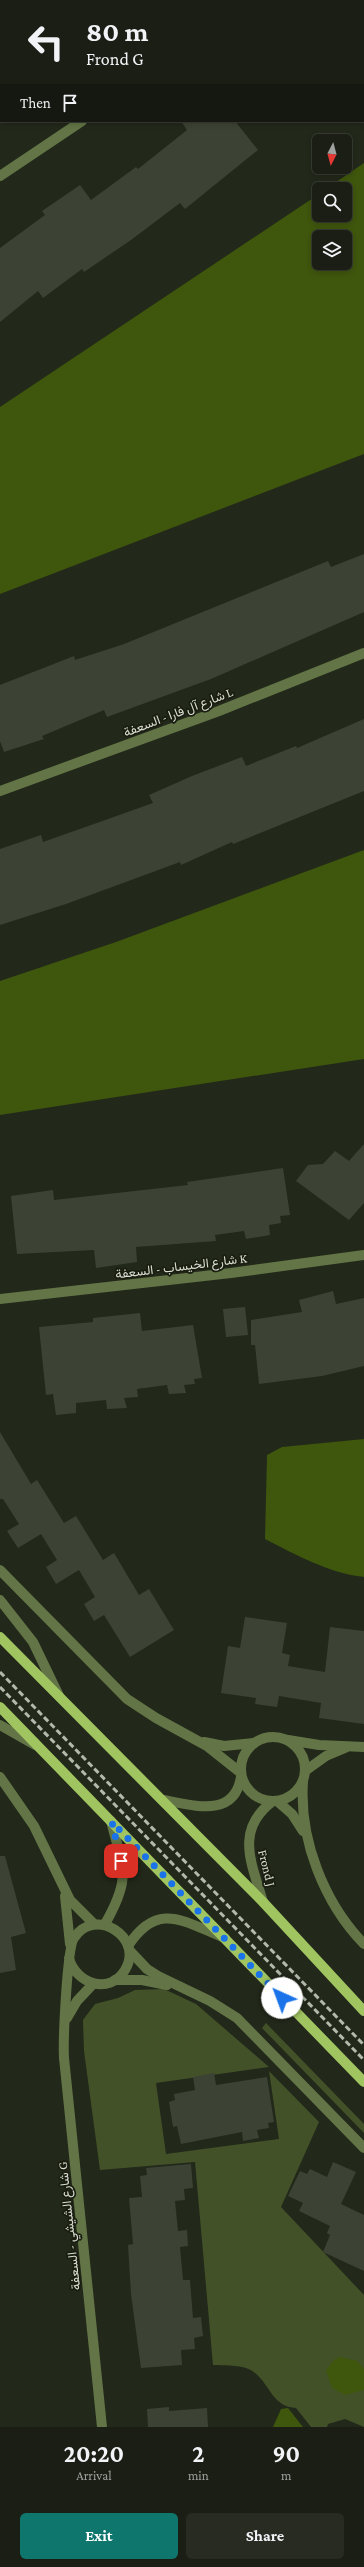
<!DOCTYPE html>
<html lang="en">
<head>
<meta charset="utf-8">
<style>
	body { margin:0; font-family:"Crimson Pro",Vazirmatn,serif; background:#272b22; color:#f1f3f6; height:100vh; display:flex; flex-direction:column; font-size:15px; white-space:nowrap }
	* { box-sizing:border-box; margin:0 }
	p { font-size:13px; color:#9fa2a0 }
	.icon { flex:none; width:22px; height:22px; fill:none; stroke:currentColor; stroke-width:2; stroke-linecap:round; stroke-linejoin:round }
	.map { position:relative; height:2427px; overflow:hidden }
	.side { display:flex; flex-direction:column; background:#1a1e14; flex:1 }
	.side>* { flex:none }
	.banner { position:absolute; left:0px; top:0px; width:364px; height:122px; box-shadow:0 2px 6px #0003,0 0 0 1px #383c34; background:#1a1e14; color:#f1f3f6; overflow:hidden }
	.needle { width:26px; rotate:186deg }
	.tools { position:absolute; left:312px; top:134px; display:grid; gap:8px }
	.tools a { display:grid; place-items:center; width:40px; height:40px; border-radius:6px; background:#1a1e14; box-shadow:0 2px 6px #0003,0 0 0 1px #383c34; font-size:20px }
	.pin { position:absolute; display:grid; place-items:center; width:34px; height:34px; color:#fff; margin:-17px; border-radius:8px; box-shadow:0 2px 6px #0006 }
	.me { position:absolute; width:44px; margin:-22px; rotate:317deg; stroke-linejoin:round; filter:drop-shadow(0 0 3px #0008) }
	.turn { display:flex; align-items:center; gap:14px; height:84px; padding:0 20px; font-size:18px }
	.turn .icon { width:52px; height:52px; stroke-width:2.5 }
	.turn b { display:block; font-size:28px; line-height:34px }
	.then { display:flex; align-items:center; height:38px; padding:0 20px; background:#0003; gap:8px; font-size:15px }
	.eta { display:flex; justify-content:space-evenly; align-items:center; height:68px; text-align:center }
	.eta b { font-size:24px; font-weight:700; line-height:28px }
	.action { display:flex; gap:8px; margin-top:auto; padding:8px 20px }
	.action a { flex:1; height:46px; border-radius:6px; background:#0f766e; color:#fff; font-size:16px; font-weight:700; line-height:46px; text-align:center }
	.action a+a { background:#272b22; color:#f1f3f6 }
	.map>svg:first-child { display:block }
	.green { fill:#425128 }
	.water { fill:#3f560d; fill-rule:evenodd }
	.building { fill:#3d4334 }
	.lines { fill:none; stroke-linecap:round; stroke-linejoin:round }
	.minor { stroke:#637546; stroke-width:10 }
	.major { stroke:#a0c460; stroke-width:10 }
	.rail { stroke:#b4b9ae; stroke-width:3; stroke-dasharray:6 3; stroke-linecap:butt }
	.route { stroke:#1a73e8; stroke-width:7; stroke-dasharray:0 12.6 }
	.labels { text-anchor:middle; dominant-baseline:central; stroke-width:3.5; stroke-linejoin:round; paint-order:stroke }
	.street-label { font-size:13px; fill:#d8dcd2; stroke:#191e10 }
</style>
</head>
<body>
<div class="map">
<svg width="364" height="2427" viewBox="0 0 364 2427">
	<rect width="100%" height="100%" fill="#22281a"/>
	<!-- green -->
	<g class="green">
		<path d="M164 1989 196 2004 269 2067 156 2083 166 2154 279 2139 269 2071 319 2122 281 2207 364 2295V2427L345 2419 328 2424 327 2427H311L296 2408C273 2407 270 2385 255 2373 245 2364 226 2366 213 2365L195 2162 100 2170 84 2051 83 2020 95 2004 118 1998 135 1990Z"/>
		<path d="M266 2023 364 2124V2133L262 2028Z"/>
	</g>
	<!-- water -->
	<g class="water">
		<path d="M364 163V454L0 594V407L319 194V215H345V189H326ZM319 237H345V263H319Z"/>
		<path d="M364 850V1059L0 1115V981L116 942Z"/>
		<path d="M364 1439V1577C329 1573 296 1555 265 1539L267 1455 282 1447Z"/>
		<path d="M340 2357 357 2361 364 2369V2390L345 2395 332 2388 326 2370 334 2360Z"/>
		<path d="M288 2408 303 2427H273L281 2409Z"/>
	</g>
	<!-- building -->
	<g class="building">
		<path d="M181 121H235L258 150 185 209 180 203 131 240 84 272 82 269 43 298 38 291 0 322V248L45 215 42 211 80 185 91 200 136 167 138 169 187 130Z"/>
		<path d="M364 554V612L211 679 107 717 104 710 42 736 44 739 4 752 0 741V685L74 656 75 660 124 644 328 561 331 567Z"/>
		<path d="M364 719V791L233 844 232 842 181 865 180 862 66 904 0 925V849L41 835 43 842 108 819 153 803 149 795 192 776 242 757 246 766 296 746 297 748Z"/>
		<path d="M364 1144V1203L349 1220 296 1181 308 1165 323 1164 335 1151 349 1161Z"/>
		<path d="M283 1168 290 1215 280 1216 281 1223 269 1225 270 1235 246 1239 244 1231 215 1235 216 1241 136 1247 137 1262 96 1268 94 1250 17 1254 11 1196 53 1190 54 1200 188 1185 187 1182Z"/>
		<path d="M333 1291 336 1304 364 1298V1366L322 1376 259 1384 255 1345H251V1320L302 1312 299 1300Z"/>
		<path d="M245 1307 248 1335 226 1337 223 1309Z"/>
		<path d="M140 1313 142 1331 193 1325 202 1378 194 1379 195 1384 184 1385 186 1393 169 1394 167 1385 137 1389 138 1397 124 1398 127 1408 107 1409 106 1400 76 1403V1413L56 1415 53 1394 46 1395 39 1327 93 1322V1318Z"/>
		<path d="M0 1432 31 1484 37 1480 64 1523 76 1516 103 1560 114 1553 139 1595 149 1589 174 1630 130 1657 104 1615 94 1621 84 1604 95 1597 79 1570 56 1584 46 1567 57 1560 41 1534 18 1548 7 1531 19 1524 3 1499H0Z"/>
		<path d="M245 1617 287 1623 282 1653 290 1655 288 1666 325 1672 330 1627 364 1631V1724L319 1718 321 1703 279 1696 277 1707 255 1704 256 1698 221 1693 228 1646 240 1648Z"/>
		<path d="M0 1856H5L26 1933 11 1937 16 1970 0 1973Z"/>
		<path d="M214 2073 216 2085 267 2077 274 2122 268 2123 269 2128 257 2130 259 2138 243 2141 242 2132 181 2144 177 2126 173 2127 169 2102 175 2100 174 2094 195 2090 193 2077Z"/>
		<path d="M333 2162 356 2172 341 2204 364 2215V2271L323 2252 330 2235 327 2233 330 2226 299 2211 303 2203 288 2196 300 2171 307 2174 310 2169 327 2177Z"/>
		<path d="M191 2164 193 2188 184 2189 185 2200 175 2201 178 2231 187 2230 188 2246 180 2247 183 2280H190L193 2318 201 2317 203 2336 194 2338 195 2349 181 2350 182 2365 141 2368 131 2294 128 2245 133 2244 129 2198 142 2197 140 2176 147 2175 146 2168Z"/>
		<path d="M169 2407V2411L207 2408 208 2427H148L147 2409Z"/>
	</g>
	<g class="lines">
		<!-- minor -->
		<g class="minor">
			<path d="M250 1 252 0"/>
			<path d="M0 176 82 121"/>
			<path d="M0 791 219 711 364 653"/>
			<path d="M0 1299 231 1273 364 1255"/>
			<path d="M0 1570 127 1699 156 1718 207 1746 241 1773"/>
			<path d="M0 1600 33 1642 59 1696"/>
			<path d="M0 1725 35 1745"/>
			<circle cx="273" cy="1769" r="32"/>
			<path d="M288 1740 319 1745 364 1747"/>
			<path d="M204 1742 224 1746 254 1743"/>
			<path d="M305 1771 326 1756 345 1748"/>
			<path d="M0 1777 34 1826 70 1900 94 1924"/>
			<path d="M303 1782C299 1839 324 1903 364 1944"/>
			<path d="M163 1800C193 1805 234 1819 241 1777"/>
			<path d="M277 1801 292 1814 303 1831"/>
			<path d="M65 1896 70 1944"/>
			<path d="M263 1902C252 1864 234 1830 273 1801"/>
			<path d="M105 1924C131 1878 124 1871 111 1821"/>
			<path d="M128 1946C158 1900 184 1922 225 1938"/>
			<path d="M130 1951 147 1969 158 1976 210 2001 237 2018 364 2148"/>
			<path d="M69 1958C75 1983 109 1996 125 1970 145 1937 94 1906 74 1938 67 1948 63 2041 64 2058L102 2427"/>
			<path d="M115 1980H142L167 1985"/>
			<path d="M67 2018 77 2001 93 1984"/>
		</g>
		<!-- major -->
		<g class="major">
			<path d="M0 1637 263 1902 364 2011"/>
			<path d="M0 1707 364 2082"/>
		</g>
		<!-- rail -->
		<g class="rail">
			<path d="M0 1672 364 2045"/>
			<path d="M0 1687 364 2060"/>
		</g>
	</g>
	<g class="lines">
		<!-- route -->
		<path class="route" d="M121 1861 112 1822 282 1998"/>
	</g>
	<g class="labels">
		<!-- street labels -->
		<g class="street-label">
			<text transform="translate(178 712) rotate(-21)">شارع آل فارا - السعفة L</text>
			<text transform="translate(181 1266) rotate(-7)">شارع الخيساب - السعفة K</text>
			<text transform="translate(267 1868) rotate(76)">Frond J</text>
			<text transform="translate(69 2226) rotate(-96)">شارع الشيشي - السعفة G</text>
		</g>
	</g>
</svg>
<div class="tools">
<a><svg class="needle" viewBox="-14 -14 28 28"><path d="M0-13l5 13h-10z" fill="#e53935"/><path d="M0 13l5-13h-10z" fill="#9fa2a0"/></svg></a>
<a><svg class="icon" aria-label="search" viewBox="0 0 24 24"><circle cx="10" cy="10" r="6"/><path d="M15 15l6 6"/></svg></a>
<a><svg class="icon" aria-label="layers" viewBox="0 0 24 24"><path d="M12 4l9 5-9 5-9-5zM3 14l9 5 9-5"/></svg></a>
</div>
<div class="pin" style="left:121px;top:1861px;background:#d93025"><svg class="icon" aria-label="arrive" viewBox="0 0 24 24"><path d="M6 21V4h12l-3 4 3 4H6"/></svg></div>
<svg class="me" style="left:282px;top:1998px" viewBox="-20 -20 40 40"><circle r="19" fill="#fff"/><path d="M0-13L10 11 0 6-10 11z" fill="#1a73e8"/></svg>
<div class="banner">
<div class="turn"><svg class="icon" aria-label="left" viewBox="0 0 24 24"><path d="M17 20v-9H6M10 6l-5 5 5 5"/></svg><div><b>80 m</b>Frond G</div></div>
<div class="then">Then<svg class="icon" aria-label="arrive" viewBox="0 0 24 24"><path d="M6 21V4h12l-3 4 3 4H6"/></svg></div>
</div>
</div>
<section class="side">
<div class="eta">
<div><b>20:20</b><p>Arrival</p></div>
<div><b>2</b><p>min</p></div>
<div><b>90</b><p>m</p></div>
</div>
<div class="action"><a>Exit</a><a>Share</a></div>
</section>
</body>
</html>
